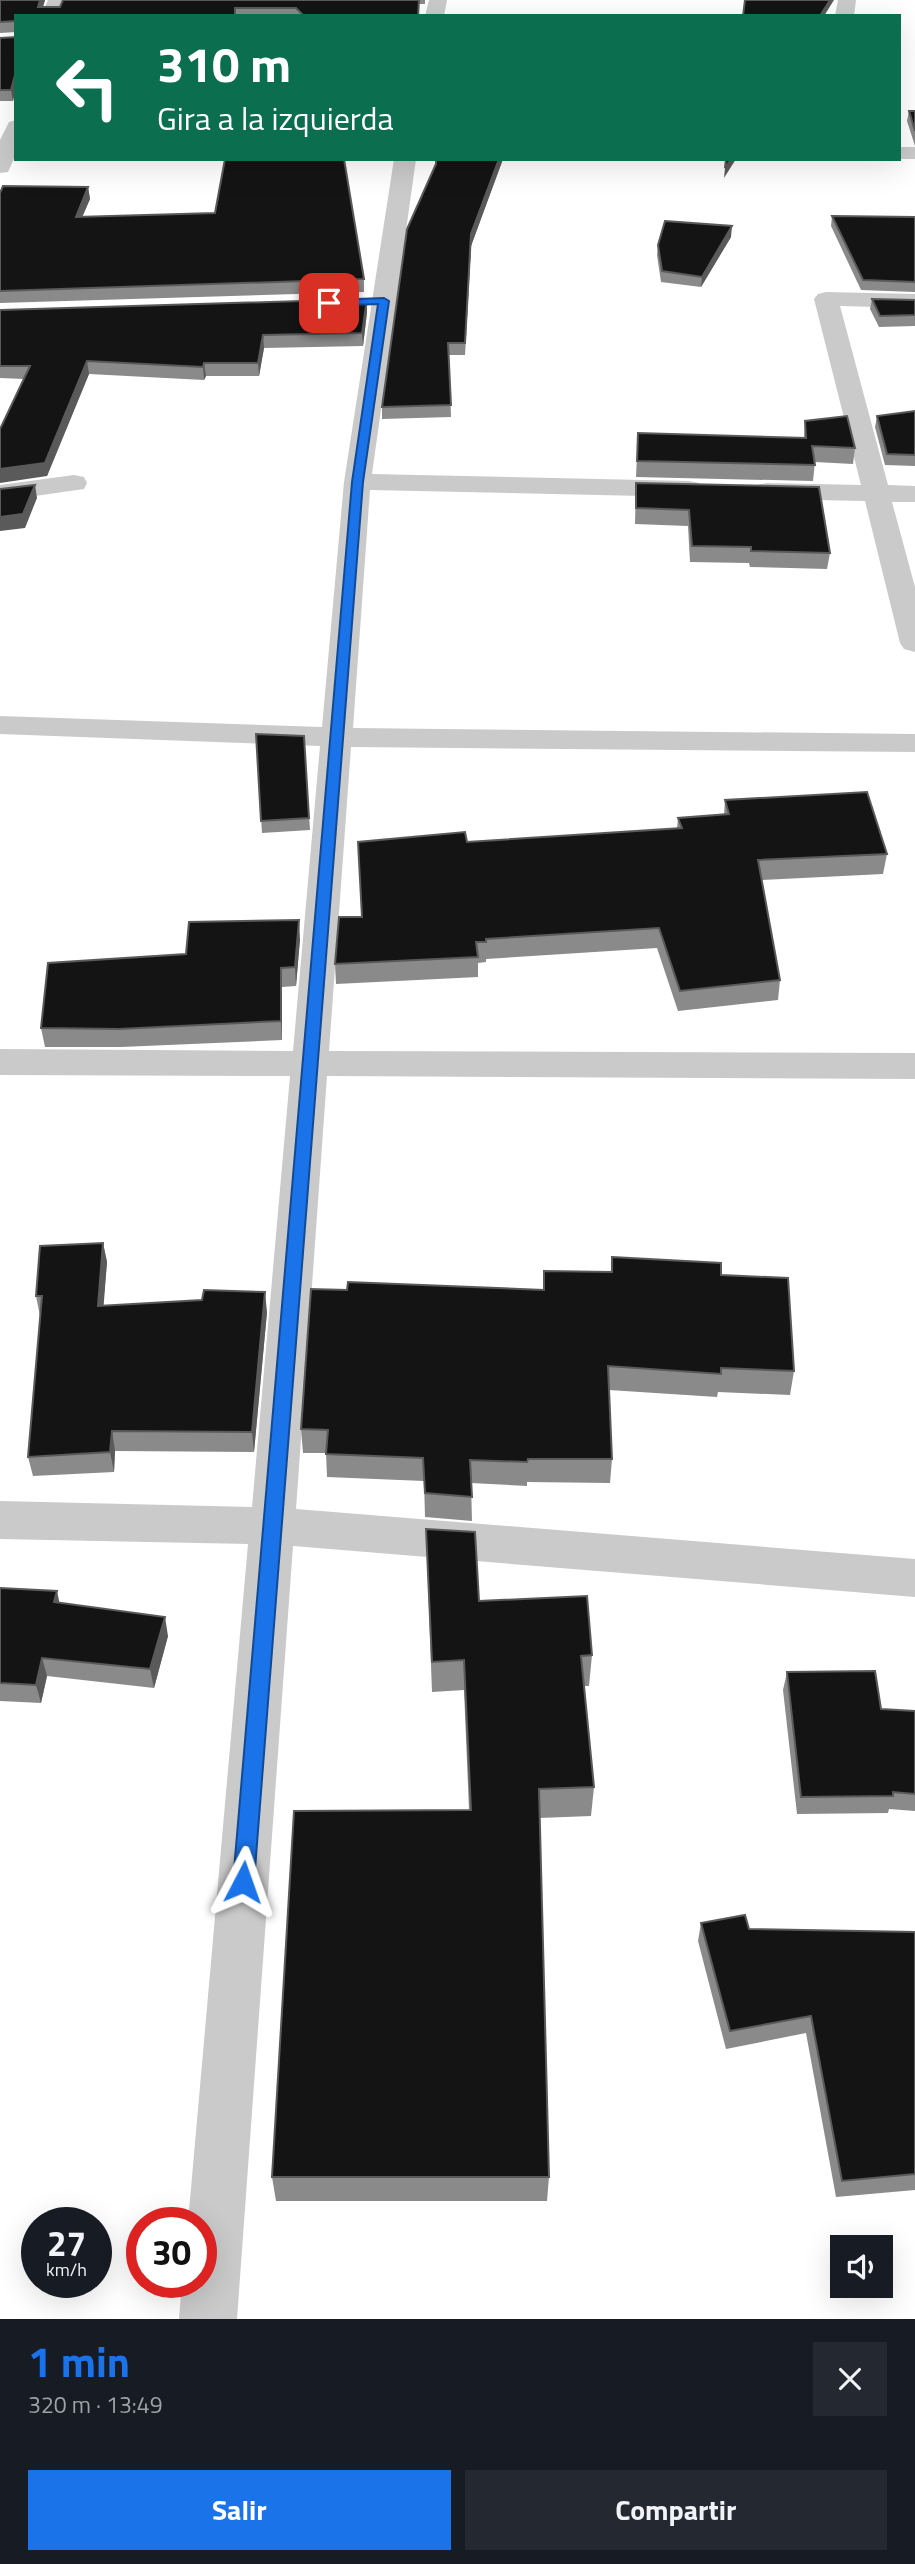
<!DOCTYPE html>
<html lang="es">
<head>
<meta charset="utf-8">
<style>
	body { margin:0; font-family:"Titillium Web",sans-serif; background:#242831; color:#f1f3f6; height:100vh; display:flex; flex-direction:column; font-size:26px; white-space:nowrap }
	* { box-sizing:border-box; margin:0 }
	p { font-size:23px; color:#9ea1a6 }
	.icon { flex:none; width:38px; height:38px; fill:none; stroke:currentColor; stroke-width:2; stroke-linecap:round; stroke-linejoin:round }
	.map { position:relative; height:2319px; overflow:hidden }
	.details { display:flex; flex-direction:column; background:#171b24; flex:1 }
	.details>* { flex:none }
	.top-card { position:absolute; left:14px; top:14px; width:887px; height:147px; border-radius:0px; box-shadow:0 7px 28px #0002; background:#0b6e4f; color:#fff; overflow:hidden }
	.buttons { position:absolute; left:830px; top:2235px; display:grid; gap:14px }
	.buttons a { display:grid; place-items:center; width:63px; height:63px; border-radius:0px; background:#171b24; box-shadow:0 7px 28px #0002; font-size:35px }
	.speed { position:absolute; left:21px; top:2207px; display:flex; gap:14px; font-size:35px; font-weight:700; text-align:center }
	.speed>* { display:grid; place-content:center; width:91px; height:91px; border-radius:50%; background:#171b24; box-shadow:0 7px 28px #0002; line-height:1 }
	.speed small { font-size:18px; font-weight:400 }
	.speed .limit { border:10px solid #d22; background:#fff; color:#111 }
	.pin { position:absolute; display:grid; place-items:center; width:60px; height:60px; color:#fff; margin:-30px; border-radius:14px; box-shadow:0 4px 10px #0006 }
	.me { position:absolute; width:77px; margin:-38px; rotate:4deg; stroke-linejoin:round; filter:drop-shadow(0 0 5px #0008) }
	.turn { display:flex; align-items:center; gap:24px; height:147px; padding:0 28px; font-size:32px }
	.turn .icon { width:91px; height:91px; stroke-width:2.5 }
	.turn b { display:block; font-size:49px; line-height:60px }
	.round { display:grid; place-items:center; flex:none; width:74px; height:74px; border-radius:0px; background:#242831 }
	.headline { display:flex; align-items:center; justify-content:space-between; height:119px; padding:0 28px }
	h1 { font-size:42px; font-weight:700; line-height:52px; color:#1a73e8 }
	.button { display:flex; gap:14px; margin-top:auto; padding:14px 28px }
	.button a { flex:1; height:80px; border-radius:0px; background:#1a73e8; color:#fff; font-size:28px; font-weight:700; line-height:80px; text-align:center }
	.button a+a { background:#242831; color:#f1f3f6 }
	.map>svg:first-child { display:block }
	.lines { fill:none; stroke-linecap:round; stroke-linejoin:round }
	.street { fill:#cacaca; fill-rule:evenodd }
	.wall { fill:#8a8a8a }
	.shaded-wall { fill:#5a5a5a }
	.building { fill:#141414; stroke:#5a5a5a; stroke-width:2 }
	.route { fill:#1a73e8; stroke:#114b97; stroke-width:2 }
</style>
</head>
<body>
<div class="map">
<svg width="915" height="2319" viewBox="0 0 915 2319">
	<rect width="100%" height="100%" fill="#fff"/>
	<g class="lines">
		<!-- street -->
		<g class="street">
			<path d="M48 0H66L60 16H41Z"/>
			<path d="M429 0H447L444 16H425Z"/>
			<path d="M838 0H856L854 16H835Z"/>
			<path d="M16 120V154L8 172 0 173V140L9 122Z"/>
			<path d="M900 147H915V159H899Z"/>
			<path d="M394 159H416L372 474 689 481 699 483 703 489 699 495 689 497 370 490 353 728 915 734V752L351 747 329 1051 915 1053V1079L327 1076 296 1509 915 1559V1597L293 1546 237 2319H179L182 2282H201V2222H188L248 1544 0 1539V1501L252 1507 290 1076 0 1075V1049L293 1051 320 746 0 734V716L322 727 344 482Z"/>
			<path d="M826 292 915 294V308L840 306 888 485 915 486V502H892L915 587V652L904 649 900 643 865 501 767 499 757 497 753 491 757 485 767 483 861 485 814 299 818 294Z"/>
			<path d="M74 475 84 477 87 483 84 489 0 501V485Z"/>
		</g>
	</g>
	<!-- wall -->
	<g class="wall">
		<path d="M0 0H45L43 7H60L63 0H425V4H419V16H16V32L0 33Z"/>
		<path d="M16 37V89L13 101H0V38Z"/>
		<path d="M909 111H915V146L907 121Z"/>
		<path d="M436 159H503L471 246 465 355H449L451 417 382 419V407L436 164Z"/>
		<path d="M88 187 90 199 82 217 364 279V292L0 303V193Z"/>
		<path d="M832 216 915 217V292L861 290 831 226Z"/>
		<path d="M731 237 701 287 661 282 657 255 658 245Z"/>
		<path d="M872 299 915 300V326L879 327 870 309Z"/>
		<path d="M0 310 367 312 363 346 264 348 259 376H206L204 380 89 374 47 476 24 379 0 378Z"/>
		<path d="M915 411V466L885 465 875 427 877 416Z"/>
		<path d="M805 421 855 448 853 464 815 462 813 481 636 477 638 433 804 438Z"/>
		<path d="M636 483 830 553 827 569 750 567 749 563 690 562 688 526 635 524Z"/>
		<path d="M256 734 304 736 310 830 262 833Z"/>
		<path d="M725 800 887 854 883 874 762 880 780 980 778 1000 678 1011 657 948 486 959V962L478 963V977L336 984 335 964 467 842 677 829 678 818 724 815Z"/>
		<path d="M300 939 296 986 282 987V1040L121 1047H45L41 1028 186 954Z"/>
		<path d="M103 1243 107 1262 103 1306 267 1312 254 1452 115 1451 114 1472 33 1476 28 1457 40 1316 36 1296Z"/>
		<path d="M612 1257 721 1275 794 1371 790 1395 718 1392 717 1397 609 1390 612 1459 610 1483 527 1482V1486L471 1483 472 1521 425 1517 424 1481 327 1477 326 1453H303L301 1429 347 1290H543L544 1271 611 1272Z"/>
		<path d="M426 1529 479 1601 592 1655 589 1686H584L594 1787 591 1816 539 1818 549 2177 547 2201H276L272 2177 469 1810 464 1690 432 1692Z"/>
		<path d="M0 1588 59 1603 168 1636 154 1688 47 1676 41 1703 0 1701Z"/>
		<path d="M787 1672 881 1709 915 1711V1811L889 1809 888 1813 797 1814 783 1690Z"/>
		<path d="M701 1923 749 1929 915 1932V2190L836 2197 806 2033 726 2049 698 1941Z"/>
	</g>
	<!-- shaded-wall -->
	<g class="shaded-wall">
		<path d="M40 0H45L40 16 38 7Z"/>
		<path d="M830 0H834L824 16H820Z"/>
		<path d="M16 71V89L13 101 11 90Z"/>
		<path d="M499 159H503L471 246 465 355 471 234Z"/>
		<path d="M731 159H736L724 178 725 168Z"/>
		<path d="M88 187 90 199 77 229 76 217Z"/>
		<path d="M732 226 731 237 701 287 702 277Z"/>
		<path d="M367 299V312L363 346 362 333Z"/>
		<path d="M263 335 264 348 259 376 258 363Z"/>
		<path d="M87 361 89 374 47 476 0 483V469Z"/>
		<path d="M204 363 206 376 204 380 203 367Z"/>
		<path d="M35 485 37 498 25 528 0 531V517Z"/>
		<path d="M299 920 300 939 296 986 295 967Z"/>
		<path d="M281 968 282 987V1040L281 1021Z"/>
		<path d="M103 1243 107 1262 102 1326 98 1306Z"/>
		<path d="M265 1292 267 1312 254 1452 252 1432Z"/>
		<path d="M112 1431 115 1451 114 1472 110 1452Z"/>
		<path d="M57 1591 61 1610 54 1602Z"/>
		<path d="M165 1617 168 1636 154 1688 150 1669Z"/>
		<path d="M42 1658 47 1676 41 1703 36 1685Z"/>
	</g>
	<!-- building -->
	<g class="building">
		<path d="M0 0H40L38 7H60L63 0H419L418 16H304L296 8H235V16H16V21L0 22Z"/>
		<path d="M745 0H830L820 16H743Z"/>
		<path d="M16 37V71L11 90H0V38Z"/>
		<path d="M909 111H915V131Z"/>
		<path d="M225 159H344L364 279 0 291V193L3 186 88 187 76 217 215 213Z"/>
		<path d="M436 159H499L471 234 465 343H448L451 405 382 407 407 229 436 164Z"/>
		<path d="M726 159H731L725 168Z"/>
		<path d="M832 216 915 217V282L863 280Z"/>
		<path d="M665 221 732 226 702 277 662 271 658 245Z"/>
		<path d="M367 299 362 333 263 335 258 363H204L203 367 87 361 45 463 0 469V429L30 366H0V310Z"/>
		<path d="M872 299 915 300V315L880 316Z"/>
		<path d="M915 411V455L887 454 877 416Z"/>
		<path d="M847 416 855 448 812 446 815 465 637 461 638 433 806 438 805 421Z"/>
		<path d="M636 483 819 487 830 553 751 551V547L692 546 689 510 636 508Z"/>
		<path d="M35 485 23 514 0 517V489Z"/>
		<path d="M256 734 304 736 309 818 261 821Z"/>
		<path d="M867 792 887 854 758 860 780 980 680 991 659 928 486 939V942H476L478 957 335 964 339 917H362L358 842 465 832 467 842 682 828 678 818 729 814 725 800Z"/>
		<path d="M299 920 295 967 281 968V1021L119 1029 41 1028 48 963 186 954 189 922Z"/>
		<path d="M103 1243 98 1306 202 1300 204 1290 265 1292 252 1432 112 1431 110 1452 28 1457 42 1296H36L40 1246Z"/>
		<path d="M612 1257 721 1263V1275L788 1278 794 1371 721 1368V1374L608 1366 612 1459H528L527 1462 470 1460 472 1497 425 1493 423 1458 326 1454 328 1430 301 1429 311 1289 347 1290 348 1282 544 1290V1271L612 1272Z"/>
		<path d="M426 1529 475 1532 479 1601 587 1596 592 1655 581 1656 594 1787 539 1789 549 2177H272L294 1811 471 1810 464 1660 432 1662Z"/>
		<path d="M0 1588 57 1591 54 1602 165 1617 150 1669 42 1658 36 1685 0 1683Z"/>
		<path d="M875 1671 881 1709 915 1711V1794L893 1792V1796L801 1797 787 1672Z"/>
		<path d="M745 1915 749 1929 915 1932V2174L842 2181 811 2016 730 2031 701 1923Z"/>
	</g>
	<!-- route -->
	<path class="route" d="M384 298 389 301 363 482 254 1882 251 1889 243 1892 236 1889 233 1882 352 482 378 304 329 306 324 303 329 300Z"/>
</svg>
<div class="buttons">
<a><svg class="icon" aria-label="sound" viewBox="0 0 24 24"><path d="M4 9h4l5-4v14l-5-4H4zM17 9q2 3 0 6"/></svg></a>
</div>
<div class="speed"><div>27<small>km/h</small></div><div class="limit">30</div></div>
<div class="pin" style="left:329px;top:303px;background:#d93025"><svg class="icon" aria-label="arrive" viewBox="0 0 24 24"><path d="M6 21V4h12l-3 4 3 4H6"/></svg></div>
<svg class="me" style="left:243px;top:1882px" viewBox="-20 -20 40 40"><path d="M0-17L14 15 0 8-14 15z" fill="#1a73e8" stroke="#fff" stroke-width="4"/></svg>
<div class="top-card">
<div class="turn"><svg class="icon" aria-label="left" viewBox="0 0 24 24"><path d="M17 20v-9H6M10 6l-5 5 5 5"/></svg><div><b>310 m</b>Gira a la izquierda</div></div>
</div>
</div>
<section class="details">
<div class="headline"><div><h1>1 min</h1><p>320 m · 13:49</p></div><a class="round"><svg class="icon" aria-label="close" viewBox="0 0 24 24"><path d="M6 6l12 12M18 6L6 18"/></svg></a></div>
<div class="button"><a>Salir</a><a>Compartir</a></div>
</section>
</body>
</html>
